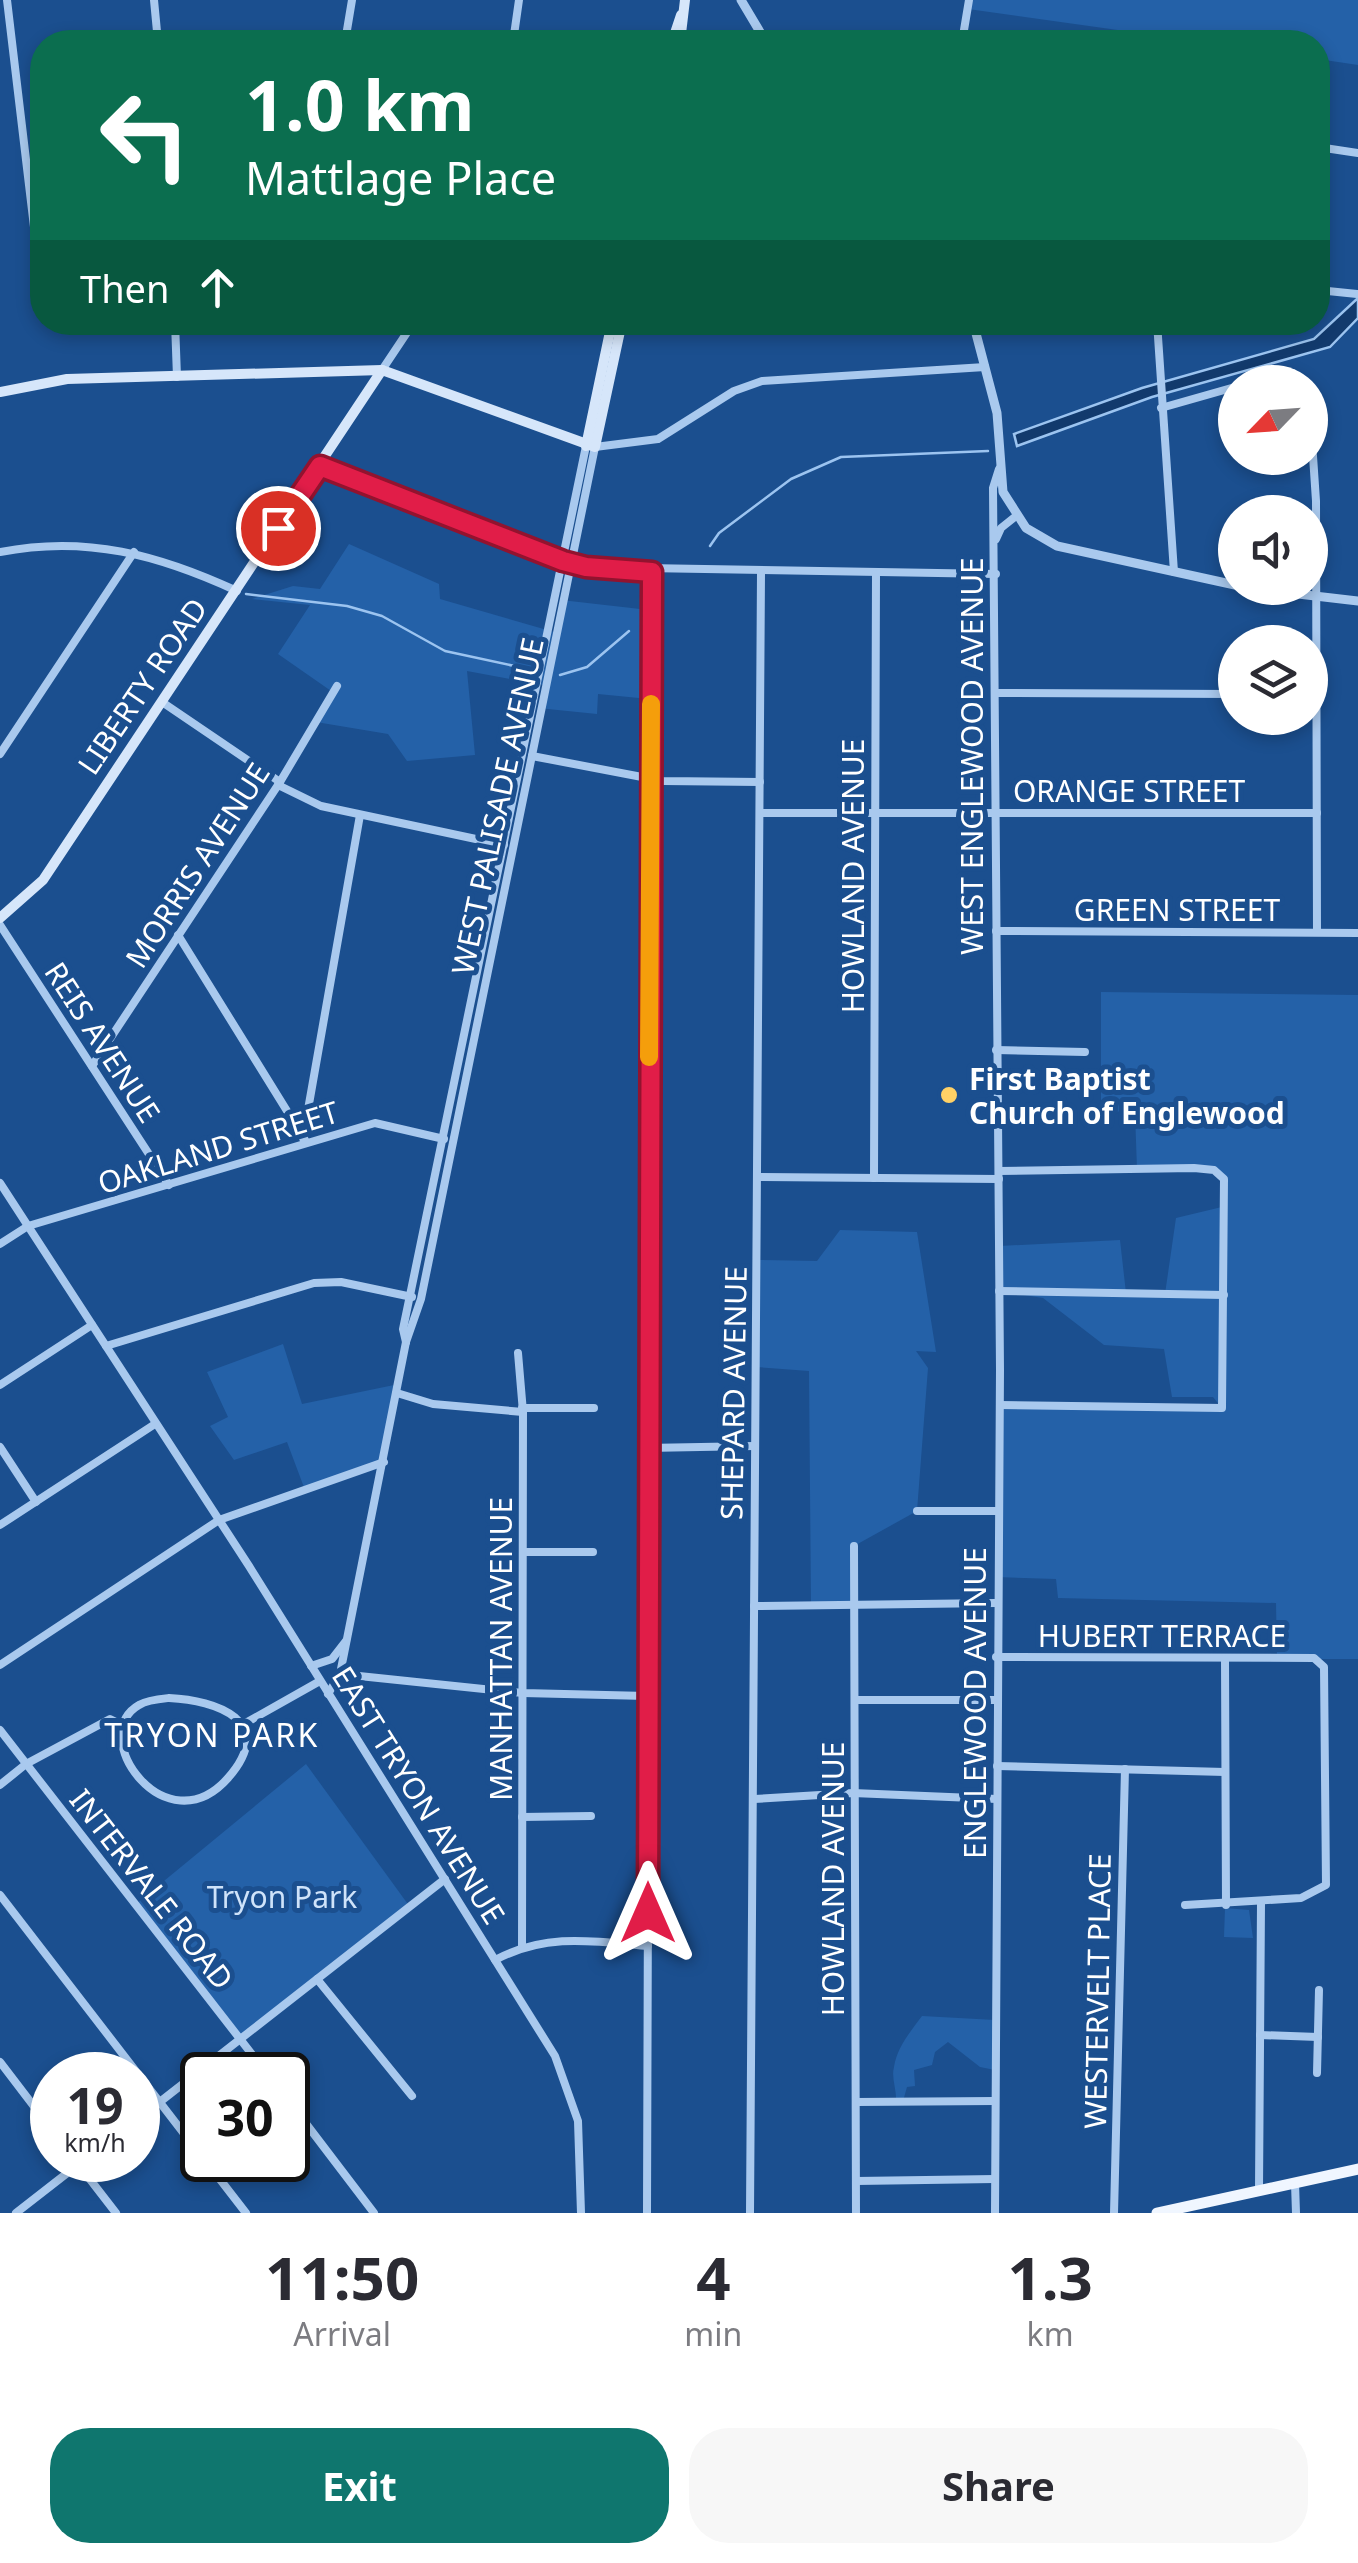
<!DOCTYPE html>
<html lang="en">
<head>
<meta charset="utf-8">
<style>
	body { margin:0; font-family:"Noto Sans",sans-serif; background:#f7f7f7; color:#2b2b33; height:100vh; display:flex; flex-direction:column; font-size:38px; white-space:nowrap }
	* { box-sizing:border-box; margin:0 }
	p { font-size:32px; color:#7c7c81 }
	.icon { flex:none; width:55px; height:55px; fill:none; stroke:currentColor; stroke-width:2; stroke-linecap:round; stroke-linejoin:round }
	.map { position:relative; height:2213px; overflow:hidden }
	.details { display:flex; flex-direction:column; background:#fff; flex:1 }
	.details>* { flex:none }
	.banner { position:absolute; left:30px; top:30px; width:1300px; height:305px; border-radius:40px; box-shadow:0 5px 15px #0003; background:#0b6e4f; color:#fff; overflow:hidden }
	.needle { width:65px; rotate:245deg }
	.buttons { position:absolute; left:1218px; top:365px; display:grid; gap:20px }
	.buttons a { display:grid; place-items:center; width:110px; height:110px; border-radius:50%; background:#fff; box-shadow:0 5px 15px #0003; font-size:50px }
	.speed { position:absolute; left:30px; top:2052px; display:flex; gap:20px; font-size:50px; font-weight:700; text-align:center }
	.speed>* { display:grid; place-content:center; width:130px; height:130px; border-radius:50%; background:#fff; box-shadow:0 5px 15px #0003; line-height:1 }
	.speed small { font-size:25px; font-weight:400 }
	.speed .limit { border:5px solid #111; border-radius:15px; background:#fff; color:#111 }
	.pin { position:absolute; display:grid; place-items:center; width:85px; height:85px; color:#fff; margin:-42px; border:5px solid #fff; border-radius:50%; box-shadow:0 2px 10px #0007 }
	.me { position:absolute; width:110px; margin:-55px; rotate:0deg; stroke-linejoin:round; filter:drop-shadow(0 0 8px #0008) }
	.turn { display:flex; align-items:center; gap:35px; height:210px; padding:0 50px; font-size:45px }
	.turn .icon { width:130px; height:130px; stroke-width:2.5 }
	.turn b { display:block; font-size:70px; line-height:85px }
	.then { display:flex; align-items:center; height:95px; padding:0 50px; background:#0003; gap:20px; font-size:38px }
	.eta { display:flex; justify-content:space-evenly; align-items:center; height:170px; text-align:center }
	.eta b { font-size:60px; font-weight:700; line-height:70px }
	.action { display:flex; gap:20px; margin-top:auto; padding:20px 50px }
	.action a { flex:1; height:115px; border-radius:40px; background:#0f766e; color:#fff; font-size:40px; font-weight:700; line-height:115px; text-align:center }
	.action a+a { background:#f7f7f7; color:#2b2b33 }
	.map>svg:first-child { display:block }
	.green { fill:#2461a8 }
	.water { fill:#123a6d; stroke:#9cc4f0; stroke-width:2.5 }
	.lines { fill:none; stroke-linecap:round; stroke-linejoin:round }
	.stream { stroke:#9cc4f0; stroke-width:2.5 }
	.minor { stroke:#a9c9ee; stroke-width:8 }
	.tertiary { stroke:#a9c9ee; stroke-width:9 }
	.secondary { stroke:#d6e6fa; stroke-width:10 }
	.primary { stroke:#f0f6ff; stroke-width:11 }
	.route-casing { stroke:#92132f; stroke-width:25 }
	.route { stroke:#e11d48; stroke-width:18 }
	.slow { stroke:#f59e0b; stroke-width:18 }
	.poi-dot { fill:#ffd166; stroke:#1b4f8f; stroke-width:4 }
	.labels { text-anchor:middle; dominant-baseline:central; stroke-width:10; stroke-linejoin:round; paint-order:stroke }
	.street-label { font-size:30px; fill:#fff; stroke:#1b4f8f }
	.poi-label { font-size:30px; font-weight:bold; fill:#fff; stroke:#1b4f8f; text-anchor:start }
	.park-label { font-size:30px; fill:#cfe3fa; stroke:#1b4f8f }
	.neighbourhood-label { font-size:32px; letter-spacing:2.5px; fill:#fff; stroke:#1b4f8f }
</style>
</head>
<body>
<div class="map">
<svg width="1358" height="2213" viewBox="0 0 1358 2213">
	<rect width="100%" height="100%" fill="#1b4f8f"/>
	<!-- green -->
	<g class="green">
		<path d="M970 0H1358V65L1318 59V42H1203L968 9Z"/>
		<path d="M349 544 439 584 440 599 554 632 561 600 649 610V699L598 694 597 714 538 708 543 685 467 671 475 755 407 761 388 734 316 722 334 693 278 654 310 605 252 599 293 586 320 589Z"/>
		<path d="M1101 992 1358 995V1659H1277L1276 1603 1058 1598 1056 1579 996 1577 1000 1405 1221 1407 1213 1397H1172L1164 1349 1104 1345 1043 1298 999 1291V1246L1120 1240 1126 1293 1165 1294 1176 1218 1226 1206V1185L1214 1170 1137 1169 1135 1113 1101 1110Z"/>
		<path d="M840 1230 917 1232 936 1352 916 1351 928 1368 917 1511 854 1546 856 1605 811 1606 809 1371 756 1367 757 1260 817 1261Z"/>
		<path d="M283 1344 302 1404 399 1384 384 1462 305 1490 287 1442 234 1460 210 1426 228 1417 207 1372Z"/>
		<path d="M306 1764 410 1907 241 2038 136 1904Z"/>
		<path d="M1225 1908 1249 1910 1253 1938 1224 1937Z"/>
		<path d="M922 2016 995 2020V2070L980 2067 948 2042 935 2052 932 2065 914 2070 915 2086 907 2087 903 2101 896 2102C897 2090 891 2078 894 2067 897 2047 911 2031 922 2016Z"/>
	</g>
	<!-- water -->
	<path class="water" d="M1358 298V318L1330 347 1152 397 1017 446 1014 434 1142 388 1314 339Z"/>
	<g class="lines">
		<!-- stream -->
		<g class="stream">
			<path d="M710 546 719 533 791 479 841 457 988 451"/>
			<path d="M246 594 347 606 382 616 445 651 533 670"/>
			<path d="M560 675 587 667 629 631"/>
		</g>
		<!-- minor -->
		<g class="minor">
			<path d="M7 0 34 227H42"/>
			<path d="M154 0 158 42"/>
			<path d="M345 42 352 0"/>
			<path d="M513 42 519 0"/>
			<path d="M962 42 969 0"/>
			<path d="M1318 147 1358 153"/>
			<path d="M1318 290 1357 294"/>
			<path d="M175 322 177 377"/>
			<path d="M1157 322 1174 572"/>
			<path d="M382 370 414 322"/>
			<path d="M1250 382 1293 373 1304 382"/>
			<path d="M1161 408 1235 387"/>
			<path d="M1310 411 1316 501 1317 932"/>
			<path d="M320 466 586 567 996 574"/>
			<path d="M996 539 1001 528 1016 516"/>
			<path d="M0 552C86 535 159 555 237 591"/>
			<path d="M996 693 1235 694"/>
			<path d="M162 702 280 782"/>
			<path d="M0 754 134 552"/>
			<path d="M532 756 663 781 760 782"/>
			<path d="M278 785 321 806 504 845"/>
			<path d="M760 813H1317"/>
			<path d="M0 925 169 1185"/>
			<path d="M996 931 1358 933"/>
			<path d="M178 935 305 1140"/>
			<path d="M996 1050 1085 1052"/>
			<path d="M92 1066 280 782 337 686"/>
			<path d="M303 1138 360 815"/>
			<path d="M999 1171 1194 1168 1214 1170 1224 1179 1222 1408 1000 1405"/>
			<path d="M758 1177 999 1179"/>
			<path d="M874 1178 876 574"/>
			<path d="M0 1183 249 1566 555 2056 578 2121 581 2213"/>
			<path d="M0 1244 28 1226 375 1123 444 1139"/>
			<path d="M999 1291 1224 1295"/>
			<path d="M406 1342 403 1329 586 446"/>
			<path d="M106 1346 314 1283 341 1282 412 1297"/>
			<path d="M518 1353 523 1412 522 1946"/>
			<path d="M0 1385 92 1325"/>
			<path d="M397 1393 433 1404 523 1412"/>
			<path d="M522 1408H594"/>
			<path d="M0 1447 36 1502"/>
			<path d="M646 1448 755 1446"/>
			<path d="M917 1511H996"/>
			<path d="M0 1525 155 1424"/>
			<path d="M854 1546 856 2213"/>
			<path d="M523 1552H593"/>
			<path d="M754 1606 996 1603"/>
			<path d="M996 1657 1314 1658 1324 1667 1326 1885 1301 1898 1185 1905"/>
			<path d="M1225 1659 1226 1905"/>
			<path d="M0 1665 219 1520 384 1462"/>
			<path d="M311 1666 332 1659 346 1641"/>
			<path d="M340 1674 523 1693 647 1696"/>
			<path d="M328 1694 340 1674 406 1342 421 1299 595 447 658 439 734 391 762 381 985 367"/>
			<path d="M169 1698C216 1700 278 1721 228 1778 166 1848 86 1736 139 1705 147 1700 159 1699 169 1698Z"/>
			<path d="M855 1700H995"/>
			<path d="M242 1725 320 1681"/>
			<path d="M0 1730 268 2075"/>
			<path d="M997 1766 1225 1772"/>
			<path d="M0 1785 26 1764 110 1719 124 1726"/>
			<path d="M754 1799 853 1793 997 1799"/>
			<path d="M522 1817 591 1816"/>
			<path d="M0 1895 202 2157"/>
			<path d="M495 1960C546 1933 592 1941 648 1946"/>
			<path d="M317 1979 412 2096"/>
			<path d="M1260 2035 1318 2037"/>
			<path d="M0 2062 52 2130"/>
			<path d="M1317 2073 1319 1990"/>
			<path d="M288 2100 374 2213"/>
			<path d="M856 2102 995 2101"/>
			<path d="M138 2119 445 1879"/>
			<path d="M75 2160 116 2213"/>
			<path d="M205 2160 246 2213"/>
			<path d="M856 2181 995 2179"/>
			<path d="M1295 2183 1296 2213"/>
			<path d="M1259 2190 1261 1903"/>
			<path d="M16 2213 84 2160"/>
			<path d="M647 2213 652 572"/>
			<path d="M750 2213 761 573"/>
			<path d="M995 2213 1000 1370 993 488 999 469"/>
			<path d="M1114 2213 1125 1769"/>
		</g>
		<!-- tertiary -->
		<g class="tertiary">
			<path d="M741 0 766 42"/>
			<path d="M973 322 997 413 1003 492 1026 528 1057 546 1235 585"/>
			<path d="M1247 588 1358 601"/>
		</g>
		<!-- secondary -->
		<g class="secondary">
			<path d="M672 42 681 15"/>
			<path d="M680 42 685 0"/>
			<path d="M0 392 67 379 382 370 595 447 622 322"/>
			<path d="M586 446 612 322"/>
			<path d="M0 918 43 880 382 370"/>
		</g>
		<!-- primary -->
		<path class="primary" d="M1157 2213 1358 2169"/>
	</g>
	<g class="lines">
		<defs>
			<path id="route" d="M278 528 320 466 563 561 586 567 652 572 648 1913"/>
		</defs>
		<!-- route casing -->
		<use href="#route" class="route-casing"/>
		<!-- route -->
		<use href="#route" class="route"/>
		<!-- slow -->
		<path class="slow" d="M649 1057 651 704"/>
	</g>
	<!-- markers -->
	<circle class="poi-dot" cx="949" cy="1095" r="10"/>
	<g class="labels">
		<!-- street labels -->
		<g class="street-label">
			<text transform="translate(142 686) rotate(-56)">LIBERTY ROAD</text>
			<text transform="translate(971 756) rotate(-90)">WEST ENGLEWOOD AVENUE</text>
			<text x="1129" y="790">ORANGE STREET</text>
			<text transform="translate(497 806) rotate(-78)">WEST PALISADE AVENUE</text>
			<text transform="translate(197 865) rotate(-57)">MORRIS AVENUE</text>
			<text transform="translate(852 876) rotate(-90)">HOWLAND AVENUE</text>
			<text x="1177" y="909">GREEN STREET</text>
			<text transform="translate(103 1042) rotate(57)">REIS AVENUE</text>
			<text transform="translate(218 1147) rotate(-17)">OAKLAND STREET</text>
			<text transform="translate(733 1393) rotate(-89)">SHEPARD AVENUE</text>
			<text x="1162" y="1635">HUBERT TERRACE</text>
			<text transform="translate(500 1649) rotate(-90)">MANHATTAN AVENUE</text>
			<text transform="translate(974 1703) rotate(-90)">ENGLEWOOD AVENUE</text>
			<text transform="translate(419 1795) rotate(58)">EAST TRYON AVENUE</text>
			<text transform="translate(832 1879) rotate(-90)">HOWLAND AVENUE</text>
			<text transform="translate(152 1889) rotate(52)">INTERVALE ROAD</text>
			<text transform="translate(1097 1991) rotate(-89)">WESTERVELT PLACE</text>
		</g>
		<!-- poi labels -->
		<g class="poi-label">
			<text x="969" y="1078">First Baptist<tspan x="969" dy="34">Church of Englewood</tspan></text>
		</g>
		<!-- park labels -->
		<g class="park-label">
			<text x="282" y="1896">Tryon Park</text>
		</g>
		<!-- neighbourhood labels -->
		<g class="neighbourhood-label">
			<text x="212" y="1734">TRYON PARK</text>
		</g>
	</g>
</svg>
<div class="buttons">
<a><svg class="needle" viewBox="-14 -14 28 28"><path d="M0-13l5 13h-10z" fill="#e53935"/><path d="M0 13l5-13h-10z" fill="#7c7c81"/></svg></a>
<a><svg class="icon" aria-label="sound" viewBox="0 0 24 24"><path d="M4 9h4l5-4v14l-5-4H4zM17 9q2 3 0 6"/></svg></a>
<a><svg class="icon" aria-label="layers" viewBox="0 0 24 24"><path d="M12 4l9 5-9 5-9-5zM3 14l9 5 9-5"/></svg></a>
</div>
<div class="speed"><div>19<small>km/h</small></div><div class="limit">30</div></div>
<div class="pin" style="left:278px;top:528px;background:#d93025"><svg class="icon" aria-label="arrive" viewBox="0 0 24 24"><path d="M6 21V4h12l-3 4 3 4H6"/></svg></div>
<svg class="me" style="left:648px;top:1913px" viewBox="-20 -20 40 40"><path d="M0-17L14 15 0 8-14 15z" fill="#e11d48" stroke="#fff" stroke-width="4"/></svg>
<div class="banner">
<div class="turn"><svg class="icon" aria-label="left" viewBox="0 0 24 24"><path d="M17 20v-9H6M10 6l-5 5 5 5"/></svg><div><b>1.0 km</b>Mattlage Place</div></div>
<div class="then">Then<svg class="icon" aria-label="ahead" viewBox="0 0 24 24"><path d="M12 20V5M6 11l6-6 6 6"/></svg></div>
</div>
</div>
<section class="details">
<div class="eta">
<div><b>11:50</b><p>Arrival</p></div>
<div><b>4</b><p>min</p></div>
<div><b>1.3</b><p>km</p></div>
</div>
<div class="action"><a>Exit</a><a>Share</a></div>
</section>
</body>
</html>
